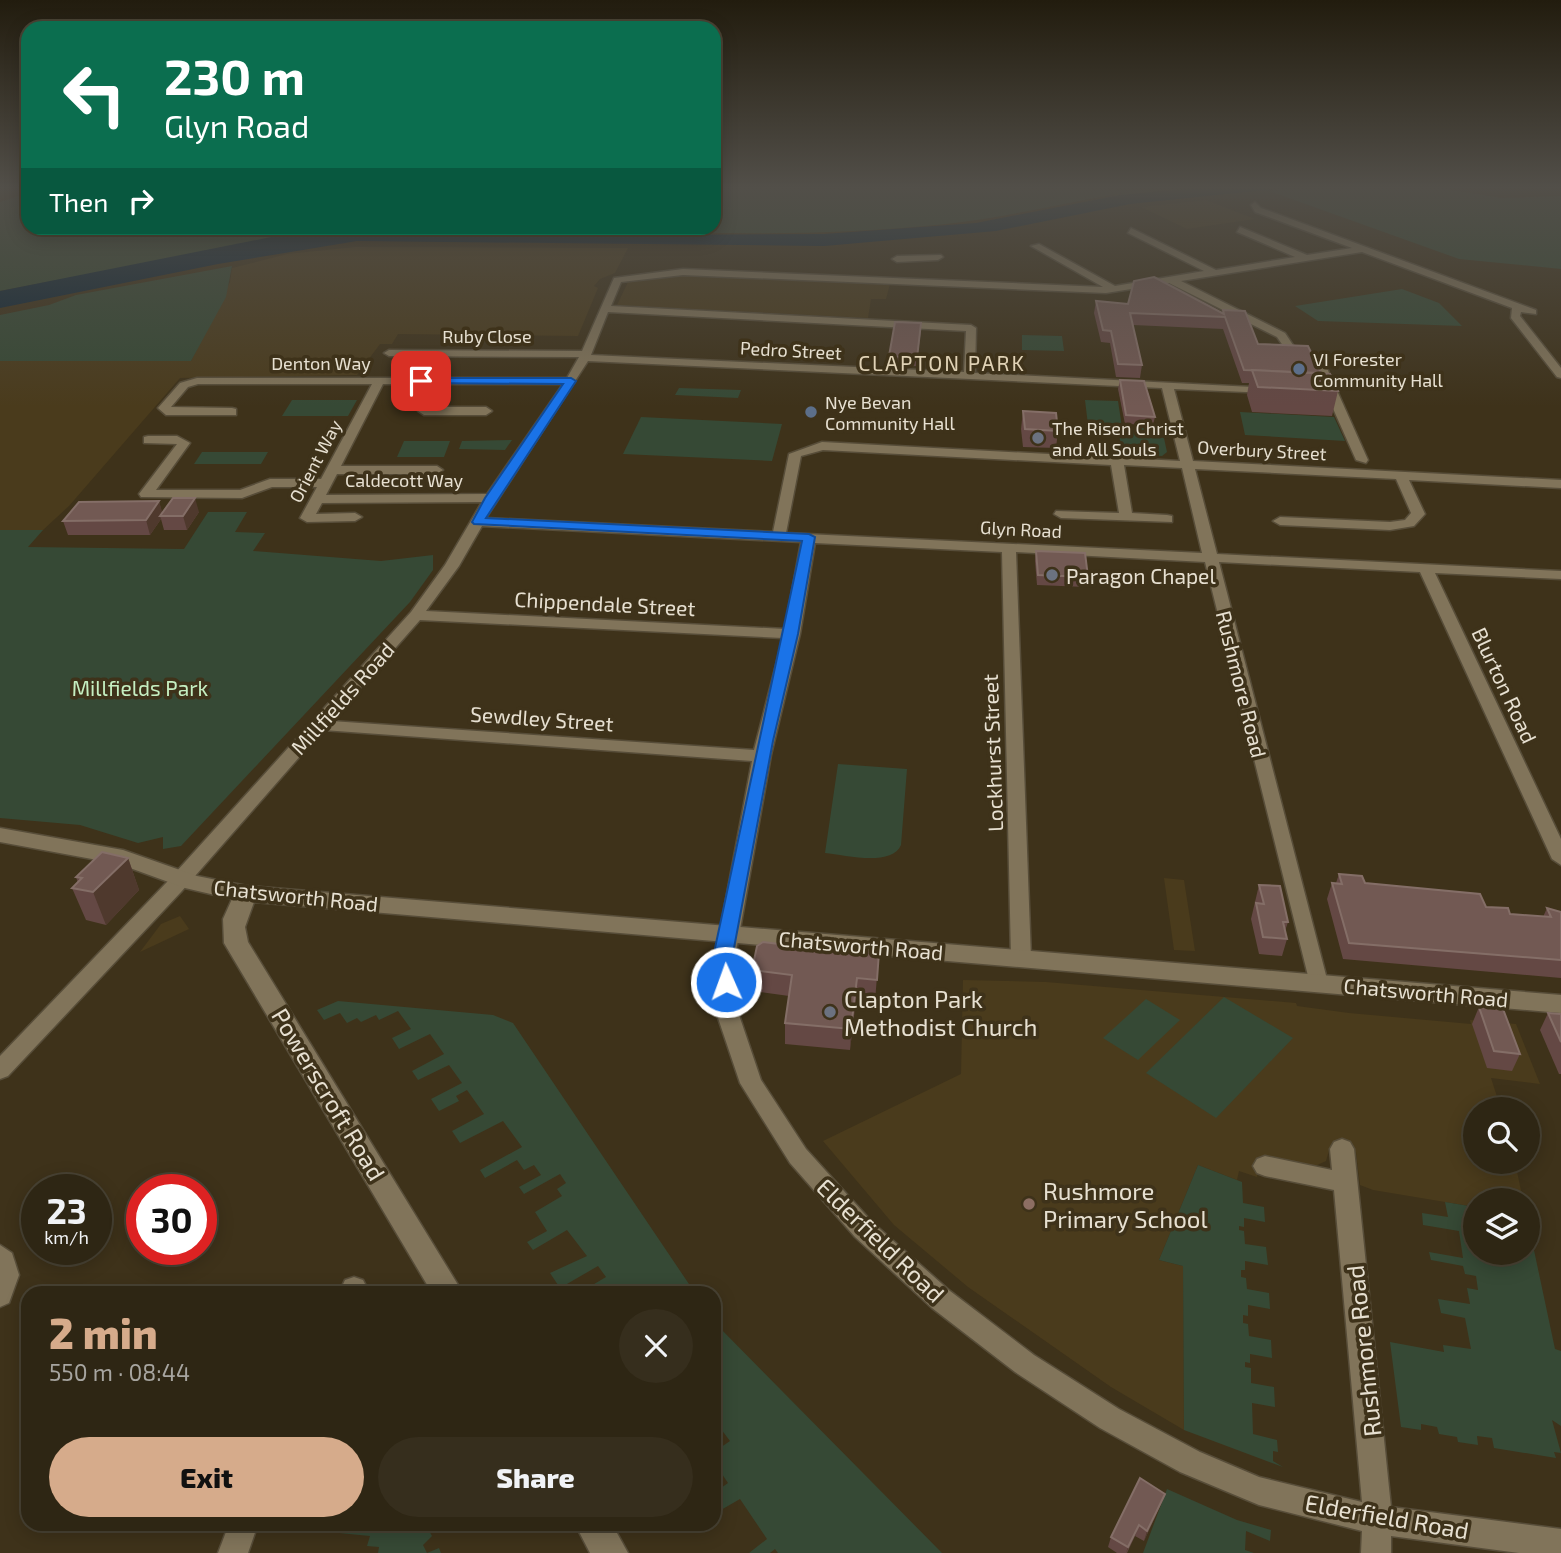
<!DOCTYPE html>
<html lang="en">
<head>
<meta charset="utf-8">
<style>
	body { margin:0; font-family:"Exo 2",sans-serif; background:#362e1d; color:#f1f3f6; height:100vh; display:flex; flex-direction:column; font-size:26px; white-space:nowrap }
	* { box-sizing:border-box; margin:0 }
	p { font-size:23px; color:#a7a5a0 }
	.icon { flex:none; width:38px; height:38px; fill:none; stroke:currentColor; stroke-width:2; stroke-linecap:round; stroke-linejoin:round }
	.map { position:relative; flex:1; overflow:hidden }
	.sheet { position:absolute; left:21px; top:1286px; width:700px; height:245px; display:flex; flex-direction:column; background:#2e2614; border-radius:21px; box-shadow:0 4px 18px #0003,0 0 0 2px #494334 }
	.sheet>* { flex:none }
	.hud { position:absolute; left:21px; top:21px; width:700px; height:214px; border-radius:21px; box-shadow:0 4px 18px #0003,0 0 0 2px #494334; background:#0b6e4f; color:#fff; overflow:hidden }
	.fabs { position:absolute; left:1463px; top:1097px; display:grid; gap:14px }
	.fabs a { display:grid; place-items:center; width:77px; height:77px; border-radius:50%; background:#2e2614; box-shadow:0 4px 18px #0003,0 0 0 2px #494334; font-size:35px }
	.speed { position:absolute; left:21px; top:1174px; display:flex; gap:14px; font-size:35px; font-weight:700; text-align:center }
	.speed>* { display:grid; place-content:center; width:91px; height:91px; border-radius:50%; background:#2e2614; box-shadow:0 4px 18px #0003,0 0 0 2px #494334; line-height:1 }
	.speed small { font-size:18px; font-weight:400 }
	.speed .limit { border:10px solid #d22; background:#fff; color:#111 }
	.pin { position:absolute; display:grid; place-items:center; width:60px; height:60px; color:#fff; margin:-30px; border-radius:14px; box-shadow:0 4px 10px #0006 }
	.me { position:absolute; width:77px; margin:-38px; rotate:358deg; stroke-linejoin:round; filter:drop-shadow(0 0 5px #0008) }
	.turn { display:flex; align-items:center; gap:24px; height:147px; padding:0 28px; font-size:32px }
	.turn .icon { width:91px; height:91px; stroke-width:2.5 }
	.turn b { display:block; font-size:49px; line-height:60px }
	.then { display:flex; align-items:center; height:66px; padding:0 28px; background:#0003; gap:14px; font-size:26px }
	.round { display:grid; place-items:center; flex:none; width:74px; height:74px; border-radius:37px; background:#362e1d }
	.overview { display:flex; align-items:center; justify-content:space-between; height:119px; padding:0 28px }
	h1 { font-size:42px; font-weight:800; line-height:52px; color:#d6ab8b }
	.cta { display:flex; gap:14px; margin-top:auto; padding:14px 28px }
	.cta a { flex:1; height:80px; border-radius:42px; background:#d6ab8b; color:#111; font-size:28px; font-weight:800; line-height:80px; text-align:center }
	.cta a+a { background:#362e1d; color:#f1f3f6 }
	.map>svg:first-child { display:block }
	.built { fill:#4a3b1c }
	.green { fill:#364935 }
	.water { fill:#0f2637 }
	.lines { fill:none; stroke-linecap:round; stroke-linejoin:round }
	.street-casing { stroke:#574d39; stroke-width:3 }
	.secondary-casing { stroke:#574d39; stroke-width:3 }
	.street { fill:#81745a; fill-rule:evenodd }
	.secondary { fill:#81745a; fill-rule:evenodd }
	.wall { fill:#644844 }
	.shaded-wall { fill:#4f392d }
	.building { fill:#725953; stroke:#846e67; stroke-width:2 }
	.route { fill:#1a73e8; stroke:#114b97; stroke-width:2 }
	.service-dot { fill:#5c6f8a; stroke:#3e321a; stroke-width:2.5 }
	.worship-dot { fill:#6b7280; stroke:#3e321a; stroke-width:2.5 }
	.education-dot { fill:#8d6e63; stroke:#3e321a; stroke-width:2.5 }
	.labels { text-anchor:middle; dominant-baseline:central; stroke-width:7; stroke-linejoin:round; paint-order:stroke }
	.far-street-label { font-size:18px; fill:#e7e0d1; stroke:#3e321a }
	.far-poi-label { font-size:18px; fill:#e7e0d1; stroke:#3e321a; text-anchor:start }
	.far-quarter-label { font-size:21px; letter-spacing:2px; fill:#e0d2b6; stroke:#3e321a }
	.poi-label { font-size:21px; fill:#e7e0d1; stroke:#3e321a; text-anchor:start }
	.street-label { font-size:21px; fill:#e7e0d1; stroke:#3e321a }
	.park-label { font-size:21px; fill:#c5efc2; stroke:#3e321a }
	.near-poi-label { font-size:24px; fill:#e7e0d1; stroke:#3e321a; text-anchor:start }
	.near-street-label { font-size:24px; fill:#e7e0d1; stroke:#3e321a }
</style>
</head>
<body>
<div class="map">
<svg width="1561" height="1553" viewBox="0 0 1561 1553">
	<rect width="100%" height="100%" fill="#3e321a"/>
	<!-- built -->
	<g class="built">
		<path d="M1206 200 1255 219 1187 229 1141 207Z"/>
		<path d="M355 247 628 248 615 273 600 279 594 286 598 288 578 336 398 334 392 344H380L357 375 180 378 69 506 43 530H0V361H191L230 282 232 268 287 254Z"/>
		<path d="M680 275 890 284 886 299H871L868 318 617 305 628 282Z"/>
		<path d="M1164 878 1184 880 1195 951 1174 950Z"/>
		<path d="M180 916 189 929 140 952 161 924Z"/>
		<path d="M963 980 1046 982 1296 1003 1297 1006 1349 1013 1471 1024 1470 1020 1516 1024 1540 1084 1491 1078 1501 1109 1475 1110V1162H1515L1523 1200H1475V1207L1373 1190 1360 1185 1356 1152 1330 1147 1326 1161 1313 1167 1263 1155 1257 1177 1239 1171 1237 1180 1198 1165 1159 1260 1183 1266 1184 1430 1111 1387 968 1287 894 1225 823 1141 961 1074Z"/>
	</g>
	<!-- green -->
	<g class="green">
		<path d="M714 189 1168 190 1185 189 1147 192 1069 206 1129 192C1068 202 1008 217 946 224 799 240 661 231 513 228H714Z"/>
		<path d="M1281 189H1446L1502 198 1561 196V269L1459 259 1269 191Z"/>
		<path d="M28 193V228H448L478 229 319 230 0 291V202Z"/>
		<path d="M232 266 226 297 191 361H0V315L49 305 76 295Z"/>
		<path d="M1402 289 1439 303 1462 326 1318 321 1295 306Z"/>
		<path d="M1022 335 1062 336 1064 351 1022 350Z"/>
		<path d="M679 388 741 390 738 398 675 395Z"/>
		<path d="M292 400H357L348 416H282Z"/>
		<path d="M1085 400 1118 401 1122 427 1162 429 1167 452 1162 456 1122 454 1118 427 1088 425Z"/>
		<path d="M1240 412 1334 417 1345 441 1245 435Z"/>
		<path d="M641 417 782 424 772 461 623 454Z"/>
		<path d="M512 440 505 450 459 449 462 441Z"/>
		<path d="M404 441H450L444 457H397Z"/>
		<path d="M202 452H268L261 464H194Z"/>
		<path d="M208 512H247L235 532 265 533 253 551 381 561 433 555V570L410 602 181 846 163 849V837L138 843 80 825 0 818V530H43L28 547 184 549Z"/>
		<path d="M838 764 907 769 901 845C892 867 845 855 825 853Z"/>
		<path d="M1224 997 1293 1038 1216 1118 1146 1073Z"/>
		<path d="M1146 999 1180 1020 1138 1060 1103 1038Z"/>
		<path d="M338 1001 493 1015 513 1023 695 1293H579L606 1277 598 1266 560 1288 550 1273 587 1256 567 1230 533 1250 527 1242 547 1231 535 1212 562 1196 557 1189 566 1183 560 1174 524 1194 519 1187 541 1175 534 1165 524 1170 517 1160 485 1178 480 1170 522 1147 503 1121 460 1143 452 1131 484 1114 467 1090 456 1096 459 1101 439 1111 431 1099 462 1083 449 1065 418 1080 412 1071 444 1054 430 1034 399 1049 392 1038 411 1029 398 1011 379 1020 376 1015 361 1022 357 1018 347 1023 340 1013 324 1020 317 1010Z"/>
		<path d="M1198 1165 1242 1182 1243 1203 1264 1207 1265 1222 1244 1218V1227L1239 1226V1230L1244 1231 1245 1244 1266 1247 1268 1265 1245 1261V1270H1241V1277L1246 1278 1247 1289 1269 1293 1270 1309 1248 1305V1316L1243 1315V1323L1248 1324 1249 1336 1271 1340 1272 1358 1250 1354V1363L1245 1362V1367L1251 1368V1383L1274 1387 1275 1407 1252 1403 1253 1434 1277 1440 1278 1452 1273 1451V1461L1283 1467 1184 1430 1183 1266 1159 1260Z"/>
		<path d="M1445 1202 1475 1207V1253H1528V1222L1555 1349 1561 1351V1426L1552 1420 1561 1453 1554 1452 1556 1458 1494 1448 1492 1438 1477 1436 1478 1445 1458 1442 1457 1437 1439 1434 1437 1427 1421 1424V1430L1401 1427 1390 1342 1444 1352 1443 1345 1471 1349 1465 1318 1441 1313 1438 1299 1470 1304 1467 1288 1478 1290 1476 1276 1465 1274 1463 1266 1431 1260 1429 1252 1463 1258 1459 1231 1423 1225 1422 1213 1448 1217Z"/>
		<path d="M714 1322 942 1553H778L775 1549 770 1553H749L767 1539 740 1499 714 1514V1493L728 1483 718 1468 714 1470V1452L730 1441 718 1425 714 1426Z"/>
		<path d="M1167 1489 1237 1520 1271 1530 1270 1541 1246 1531 1245 1550 1254 1553H1143Z"/>
		<path d="M343 1524H432L427 1527 432 1536 423 1545 427 1553 439 1548 441 1553H378L379 1547 367 1546 370 1536 339 1533Z"/>
	</g>
	<!-- water -->
	<path class="water" d="M1185 189H1275L1130 204 996 231 824 246 357 241 218 264 0 308V291L281 235 319 230 420 228 650 235 824 234 976 223 1120 195Z"/>
	<g class="lines">
		<defs>
			<g id="street">
				<path d="M1255 202 1261 208 1536 310V314L1521 312 1520 316 1561 368V378L1557 377 1511 318 1512 308 1362 252 1181 281 1285 333 1297 351 1292 354 1288 353 1277 337 1169 283 1106 293 683 275 621 282 611 306 971 325 976 328 975 373 1274 388V392L1270 393 1174 389 1193 461 1561 480V488L1409 480 1425 514 1414 526 1390 530 1280 525 1273 521 1280 517 1390 522 1405 520 1411 513 1396 479 1195 469 1217 554 1561 571V579L1435 573 1561 839V865L1552 859 1420 572 1219 562 1328 983 1325 988 1318 991 1311 988 1205 562 1016 552 1031 958 1028 963H1014L1011 958 1002 552 815 543 800 634 771 755 736 952 738 1012 761 1080 806 1149 872 1222 950 1291 1034 1355 1119 1409 1200 1452 1259 1477 1362 1502 1334 1190 1265 1176 1257 1173 1253 1166 1257 1159 1265 1156 1332 1170 1330 1149 1334 1142 1342 1139 1350 1142 1354 1149 1391 1507 1561 1529V1553H1519L1391 1536V1553H1361L1362 1531 1259 1505 1180 1472 1100 1428 1015 1372 932 1308 855 1237 790 1163 740 1083 716 1012V952L752 761 323 730 181 892 8 1076 0 1079V1056L167 882 411 612 445 565 482 502 322 503 316 514 355 513 362 517 355 521 307 522 300 518 317 487H272L242 498 141 497 139 494 177 444 144 443V437L148 436H177L190 443 156 490H240L270 479H321L372 384H198L188 387 171 407 232 408 236 409V415H166L158 408 180 383 197 378H567L579 357 389 356 384 353 389 350 582 351 614 278 683 269 1103 287 1031 246 1039 244 1115 286 1204 271 1128 233 1131 228 1216 270 1295 257 1237 232 1240 227 1307 255 1352 248 1255 212 1251 205ZM608 312 966 331 964 372 591 355ZM588 361 1162 388 1180 461 822 442 789 454 773 532 486 518ZM383 384H432L418 411 424 415H486L492 411 486 407H432L443 384H563L487 494 326 495 337 474H437L443 470 437 466H341ZM823 450 1111 465 1119 513 1056 511 1054 514 1061 518 1172 522V516L1167 515 1132 513 1124 465 1182 468 1202 553 786 533 801 456ZM482 526 801 542 785 629 426 611 459 566ZM420 620 783 638 754 750 331 721Z"/>
				<path d="M941 255 943 257 938 260 897 262 892 259 897 256Z"/>
				<path d="M1320 363 1326 366 1368 460 1366 463 1356 460 1314 366Z"/>
				<path d="M0 1245 12 1253 19 1275 9 1303 0 1307Z"/>
				<path d="M354 1277 363 1280 367 1288 365 1293H339L345 1280Z"/>
				<path d="M229 1524H258L248 1553H218Z"/>
			</g>
			<g id="secondary">
				<path d="M0 828 123 850 197 876 247 886 1561 995V1013L254 902 245 927 248 942 463 1293H432L224 943 223 919 232 899 185 888 119 864 0 842Z"/>
				<path d="M575 1524H612L628 1553H590Z"/>
			</g>
		</defs>
		<!-- street casing -->
		<use href="#street" class="street-casing"/>
		<!-- secondary casing -->
		<use href="#secondary" class="secondary-casing"/>
		<!-- street -->
		<use href="#street" class="street"/>
		<!-- secondary -->
		<use href="#secondary" class="secondary"/>
	</g>
	<!-- wall -->
	<g class="wall">
		<path d="M1096 301 1223 313V310L1258 344 1321 374 1338 391 1332 416 1252 412 1247 395 1249 383H1242L1223 329 1133 325 1142 365 1140 378 1116 377 1110 343 1101 342 1094 313Z"/>
		<path d="M921 331 916 366 889 365V356Z"/>
		<path d="M1120 380 1155 417 1153 425 1125 424 1118 389Z"/>
		<path d="M1023 411 1058 431 1056 448 1023 447 1021 429Z"/>
		<path d="M159 501 162 513 199 512 187 530H164L161 519 150 535H68L63 521Z"/>
		<path d="M1036 551 1088 577 1086 587 1037 585 1035 561Z"/>
		<path d="M128 858 139 890 106 925 86 920 72 888 78 883 76 877Z"/>
		<path d="M1339 874 1365 883 1486 907 1510 914 1543 917 1547 908 1561 912V978L1343 959 1327 899 1332 883H1336Z"/>
		<path d="M1259 885 1288 922 1285 931 1287 939 1282 956 1259 954 1251 919Z"/>
		<path d="M879 952 875 1001 856 999 850 1050 785 1044V1023L789 996 752 991V970L860 954Z"/>
		<path d="M1479 1007 1520 1054 1512 1071 1487 1068 1472 1024Z"/>
		<path d="M1548 1013 1561 1014V1074H1559L1540 1030Z"/>
		<path d="M1165 1494 1161 1504 1144 1541 1135 1536 1127 1553H1117L1108 1547 1111 1537Z"/>
	</g>
	<!-- shaded-wall -->
	<g class="shaded-wall">
		<path d="M195 498 199 512 187 530 183 516Z"/>
		<path d="M159 501 163 515 160 516 161 519 150 535 146 520Z"/>
		<path d="M128 858 139 890 106 925 93 892Z"/>
		<path d="M857 978 856 999 850 1050 851 1029Z"/>
		<path d="M1165 1494 1161 1504 1144 1541 1147 1531Z"/>
		<path d="M1139 1525 1135 1536 1126 1553 1128 1547Z"/>
	</g>
	<!-- building -->
	<g class="building">
		<path d="M1154 277 1224 314 1223 310 1245 311 1258 344 1308 346 1321 373 1244 370 1225 317 1130 313 1142 365 1118 364 1111 331 1103 330 1096 301 1128 304 1134 281Z"/>
		<path d="M895 322 921 323 917 358 889 356Z"/>
		<path d="M1252 370 1330 374 1338 391 1258 387Z"/>
		<path d="M1120 380 1144 381 1155 417 1126 415Z"/>
		<path d="M1023 411 1056 413 1058 431 1025 429Z"/>
		<path d="M173 498H195L183 516H160Z"/>
		<path d="M159 501 146 520 63 521 79 502Z"/>
		<path d="M1036 551 1085 553 1088 577 1038 575Z"/>
		<path d="M102 852 128 858 93 892 72 888 82 878 76 877Z"/>
		<path d="M1339 874 1362 876 1365 883 1480 894 1486 907 1508 908 1510 914 1551 917 1547 908 1561 912V960L1349 943 1332 883 1342 884Z"/>
		<path d="M1259 885 1280 886 1288 922H1283L1287 939 1263 937 1256 903 1264 904Z"/>
		<path d="M763 942 860 954V951L879 952 877 980 857 978 851 1029 785 1023 792 975 752 970 757 946Z"/>
		<path d="M1479 1007 1503 1009 1520 1054 1494 1051Z"/>
		<path d="M1548 1013 1561 1014V1042Z"/>
		<path d="M1140 1478 1165 1494 1147 1531 1139 1525 1128 1547 1111 1537Z"/>
	</g>
	<!-- sky -->
	<linearGradient id="sky" x2="0" y2="1"><stop stop-color="#221c0e"/><stop offset="0.46" stop-color="#524f49"/><stop offset="1" stop-color="#524f49" stop-opacity="0"/></linearGradient>
	<rect width="1561" height="407" fill="url(#sky)"/>
	<!-- route -->
	<path class="route" d="M421 378H571L576 381 486 518 809 534 815 537 798 634 773 741 734 948 736 982 733 987H720L717 982 715 948 802 541 474 524 472 522 485 498 563 384 417 383 416 381Z"/>
	<!-- markers -->
	<g class="service-dot">
		<circle cx="1299" cy="369" r="7"/>
		<circle cx="811" cy="412" r="7"/>
	</g>
	<g class="worship-dot">
		<circle cx="1038" cy="438" r="7"/>
		<circle cx="1052" cy="575" r="7"/>
		<circle cx="830" cy="1012" r="7"/>
	</g>
	<circle class="education-dot" cx="1029" cy="1204" r="7"/>
	<g class="labels">
		<!-- far-street labels -->
		<g class="far-street-label">
			<text x="487" y="336">Ruby Close</text>
			<text transform="translate(791 350) rotate(3)">Pedro Street</text>
			<text x="321" y="363">Denton Way</text>
			<text transform="translate(1262 450) rotate(3)">Overbury Street</text>
			<text transform="translate(315 461) rotate(-62)">Orient Way</text>
			<text x="404" y="480">Caldecott Way</text>
			<text transform="translate(1021 529) rotate(3)">Glyn Road</text>
		</g>
		<!-- far-poi labels -->
		<g class="far-poi-label">
			<text x="1313" y="359">VI Forester<tspan x="1313" dy="21">Community Hall</tspan></text>
			<text x="825" y="402">Nye Bevan<tspan x="825" dy="21">Community Hall</tspan></text>
			<text x="1052" y="428">The Risen Christ<tspan x="1052" dy="21">and All Souls</tspan></text>
		</g>
		<!-- far-quarter labels -->
		<g class="far-quarter-label">
			<text x="942" y="362">CLAPTON PARK</text>
		</g>
		<!-- poi labels -->
		<g class="poi-label">
			<text x="1066" y="575">Paragon Chapel</text>
		</g>
		<!-- street labels -->
		<g class="street-label">
			<text transform="translate(605 603) rotate(3)">Chippendale Street</text>
			<text transform="translate(1242 684) rotate(76)">Rushmore Road</text>
			<text transform="translate(1505 685) rotate(65)">Blurton Road</text>
			<text transform="translate(342 698) rotate(-48)">Millfields Road</text>
			<text transform="translate(542 718) rotate(4)">Sewdley Street</text>
			<text transform="translate(992 753) rotate(-92)">Lockhurst Street</text>
			<text transform="translate(296 895) rotate(6)">Chatsworth Road</text>
			<text transform="translate(861 945) rotate(5)">Chatsworth Road</text>
			<text transform="translate(1426 992) rotate(5)">Chatsworth Road</text>
		</g>
		<!-- park labels -->
		<g class="park-label">
			<text x="140" y="687">Millfields Park</text>
		</g>
		<!-- near-poi labels -->
		<g class="near-poi-label">
			<text x="844" y="998">Clapton Park<tspan x="844" dy="28">Methodist Church</tspan></text>
			<text x="1043" y="1190">Rushmore<tspan x="1043" dy="28">Primary School</tspan></text>
		</g>
		<!-- near-street labels -->
		<g class="near-street-label">
			<text transform="translate(329 1094) rotate(59)">Powerscroft Road</text>
			<text transform="translate(881 1240) rotate(44)">Elderfield Road</text>
			<text transform="translate(1363 1351) rotate(-96)">Rushmore Road</text>
			<text transform="translate(1387 1516) rotate(10)">Elderfield Road</text>
		</g>
	</g>
</svg>
<div class="fabs">
<a><svg class="icon" aria-label="search" viewBox="0 0 24 24"><circle cx="10" cy="10" r="6"/><path d="M15 15l6 6"/></svg></a>
<a><svg class="icon" aria-label="layers" viewBox="0 0 24 24"><path d="M12 4l9 5-9 5-9-5zM3 14l9 5 9-5"/></svg></a>
</div>
<div class="speed"><div>23<small>km/h</small></div><div class="limit">30</div></div>
<div class="pin" style="left:421px;top:381px;background:#d93025"><svg class="icon" aria-label="arrive" viewBox="0 0 24 24"><path d="M6 21V4h12l-3 4 3 4H6"/></svg></div>
<svg class="me" style="left:726px;top:982px" viewBox="-20 -20 40 40"><circle r="17" fill="#1a73e8" stroke="#fff" stroke-width="3"/><path d="M0-11L8 9 0 5-8 9z" fill="#fff"/></svg>
<div class="hud">
<div class="turn"><svg class="icon" aria-label="left" viewBox="0 0 24 24"><path d="M17 20v-9H6M10 6l-5 5 5 5"/></svg><div><b>230 m</b>Glyn Road</div></div>
<div class="then">Then<svg class="icon" aria-label="right" viewBox="0 0 24 24"><path d="M7 20v-9h11M14 6l5 5-5 5"/></svg></div>
</div>
<section class="sheet">
<div class="overview"><div><h1>2 min</h1><p>550 m · 08:44</p></div><a class="round"><svg class="icon" aria-label="close" viewBox="0 0 24 24"><path d="M6 6l12 12M18 6L6 18"/></svg></a></div>
<div class="cta"><a>Exit</a><a>Share</a></div>
</section>
</div>
</body>
</html>
